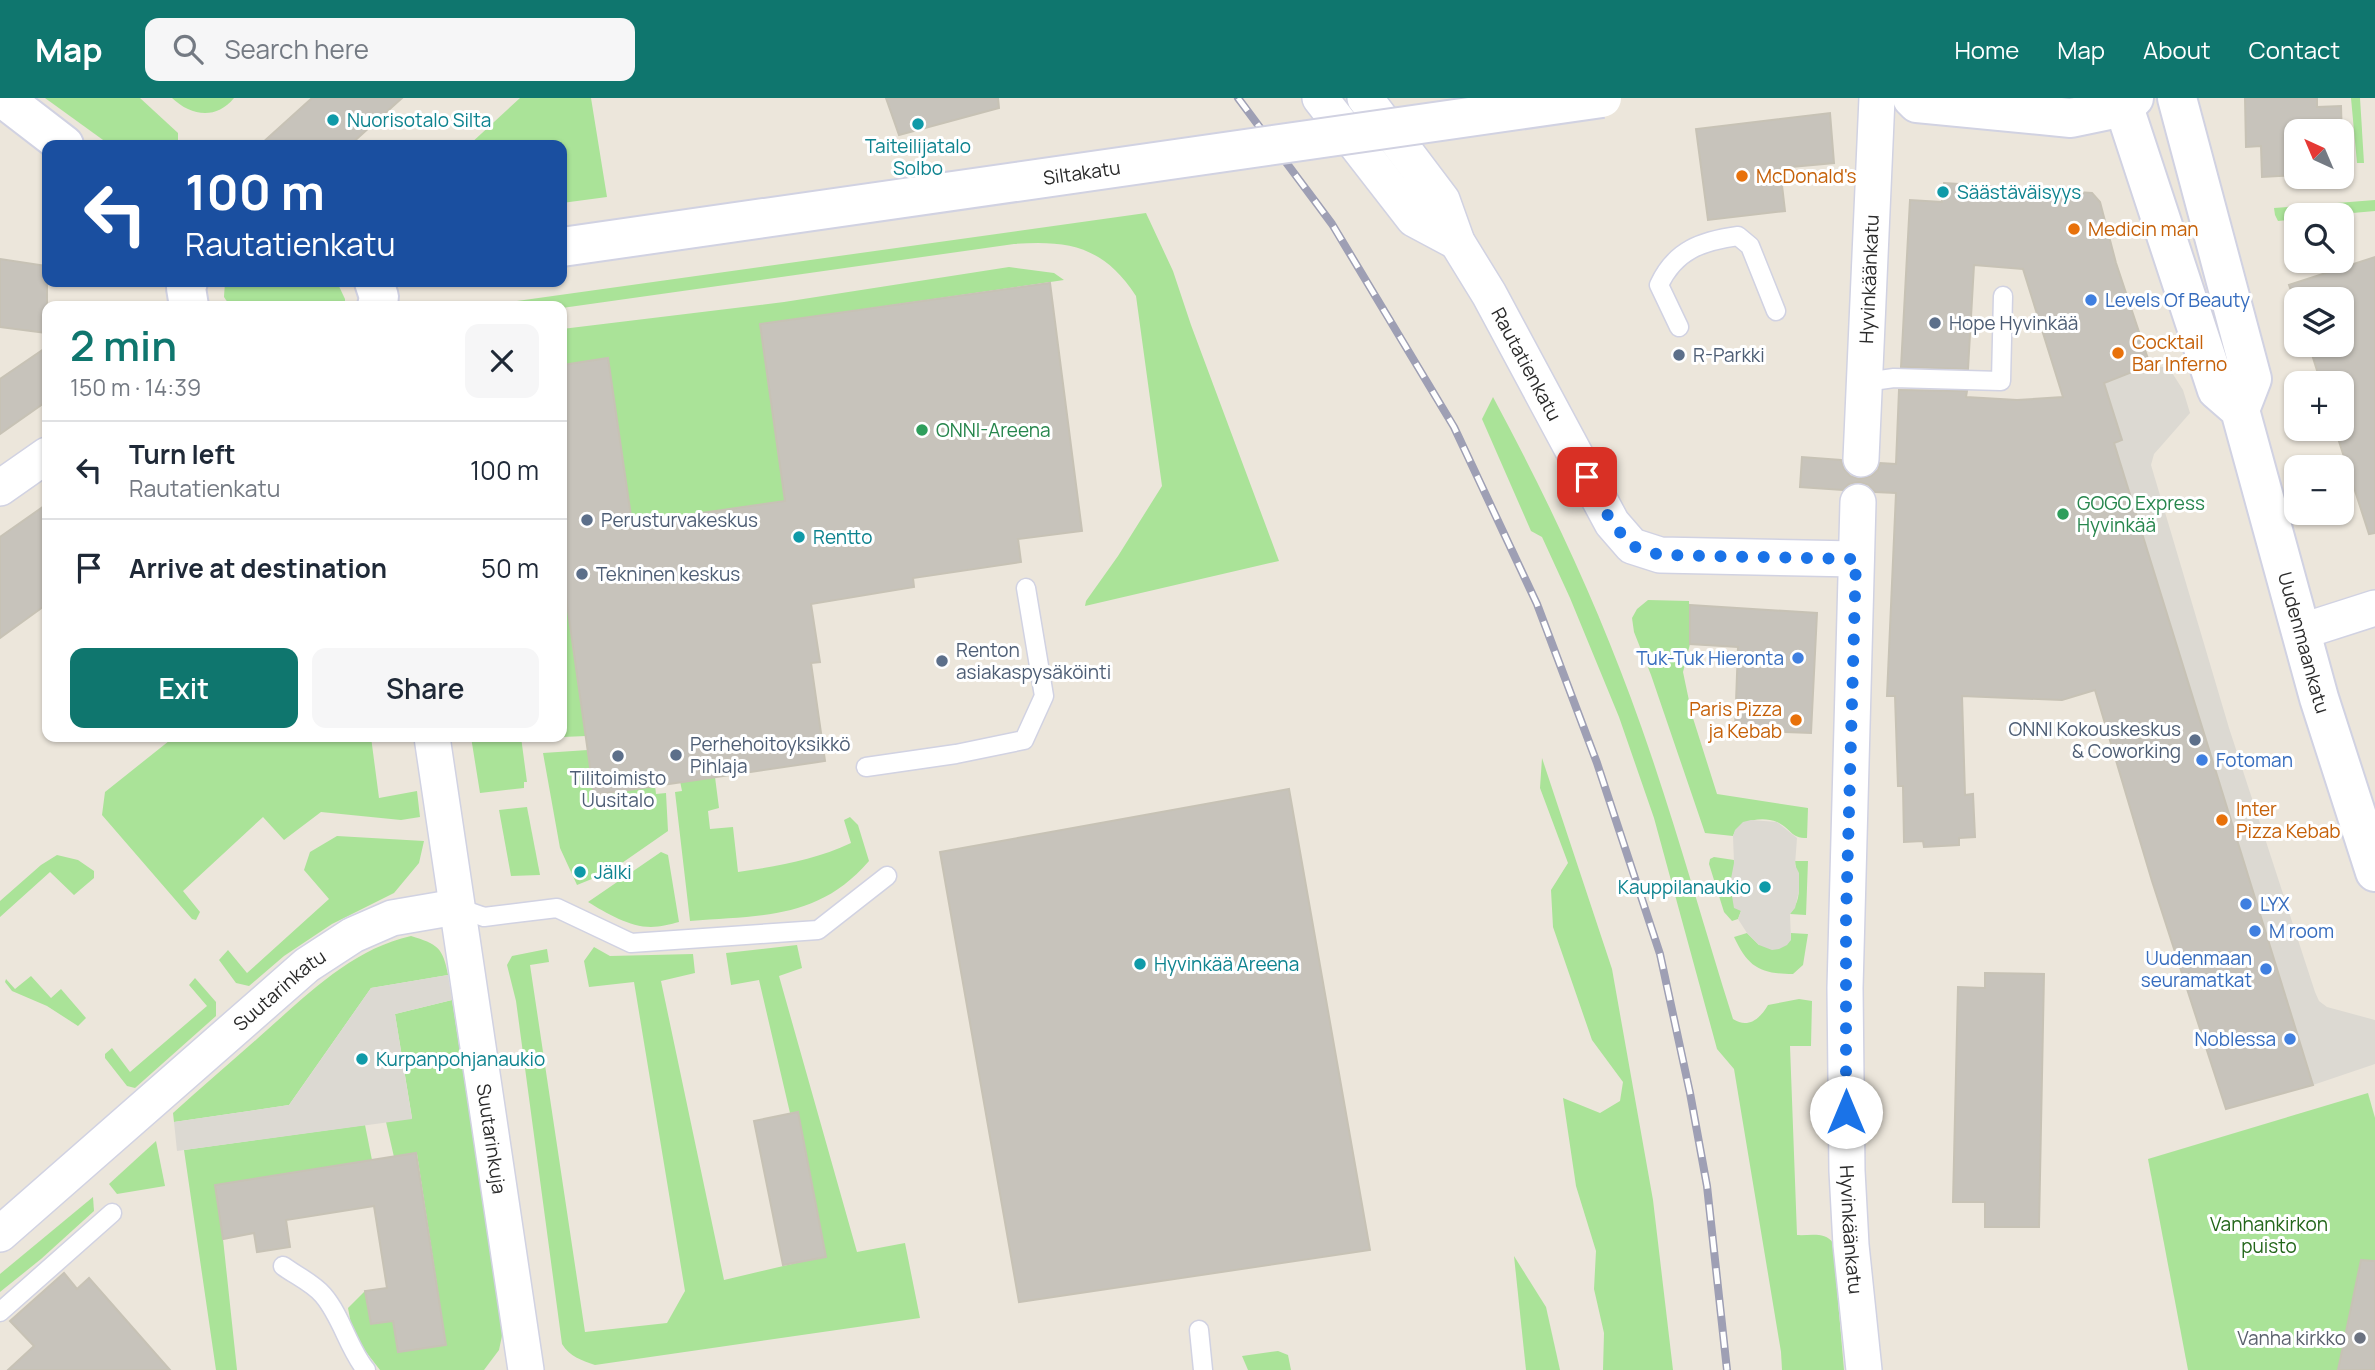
<!DOCTYPE html>
<html lang="en">
<head>
<meta charset="utf-8">
<style>
	body { margin:0; font-family:Manrope,sans-serif; background:#f6f6f7; color:#1f2937; height:100vh; display:flex; flex-direction:column; font-size:26px; white-space:nowrap }
	* { box-sizing:border-box; margin:0 }
	p { font-size:23px; color:#747a83 }
	.icon { flex:none; width:38px; height:38px; fill:none; stroke:currentColor; stroke-width:2; stroke-linecap:round; stroke-linejoin:round }
	.map { position:relative; flex:1; overflow:hidden }
	.side { position:absolute; left:42px; top:203px; width:525px; height:441px; display:flex; flex-direction:column; background:#fff; border-radius:14px; box-shadow:0 2px 5px #0004 }
	.side>* { flex:none }
	.hud { position:absolute; left:42px; top:42px; width:525px; height:147px; border-radius:14px; box-shadow:0 2px 5px #0004; background:#1a4fa0; color:#fff; overflow:hidden }
	.needle { width:46px; rotate:316deg }
	.fabs { position:absolute; left:2284px; top:21px; display:grid; gap:14px }
	.fabs a { display:grid; place-items:center; width:70px; height:70px; border-radius:14px; background:#fff; box-shadow:0 2px 5px #0004; font-size:35px }
	.pin { position:absolute; display:grid; place-items:center; width:60px; height:60px; color:#fff; margin:-30px; border-radius:14px; box-shadow:0 4px 10px #0006 }
	.me { position:absolute; width:77px; margin:-38px; rotate:0deg; stroke-linejoin:round; filter:drop-shadow(0 0 5px #0008) }
	.turn { display:flex; align-items:center; gap:24px; height:147px; padding:0 28px; font-size:32px }
	.turn .icon { width:91px; height:91px; stroke-width:2.5 }
	.turn b { display:block; font-size:49px; line-height:60px }
	.round { display:grid; place-items:center; flex:none; width:74px; height:74px; border-radius:14px; background:#f6f6f7 }
	.headline { display:flex; align-items:center; justify-content:space-between; height:119px; padding:0 28px }
	h1 { font-size:42px; font-weight:600; line-height:52px; color:#0f766e }
	.action { display:flex; gap:14px; margin-top:auto; padding:14px 28px }
	.action a { flex:1; height:80px; border-radius:14px; background:#0f766e; color:#fff; font-size:28px; font-weight:600; line-height:80px; text-align:center }
	.action a+a { background:#f6f6f7; color:#1f2937 }
	ul { padding:0; list-style:none }
	li { display:flex; align-items:center; gap:21px; height:98px; padding:0 28px; border-top:2px solid #e0e1e3 }
	li div { flex:1 }
	li b { display:block; font-size:26px }
	li em { font-style:normal }
	header { display:flex; align-items:center; gap:42px; box-sizing:border-box; height:98px; padding:0 35px; background:#0f766e; color:#fff }
	header strong { font-size:33px }
	nav { display:flex; gap:38px; margin-inline-start:auto; font-size:24px }
	.search { width:490px; height:63px; background:#f6f6f7; display:flex; align-items:center; gap:18px; box-sizing:border-box; padding:0 24px; border-radius:14px; color:#747a83; font-size:26px }
	.map>svg:first-child { display:block }
	.green { fill:#aae398 }
	.plaza { fill:#dcd9d2 }
	.building { fill:#c7c3bb; stroke:#c7c2b5; stroke-width:2 }
	.lines { fill:none; stroke-linecap:round; stroke-linejoin:round }
	.lane-casing { stroke:#d1d2e2; stroke-width:21 }
	.street-casing { stroke:#d1d2e2; stroke-width:38 }
	.secondary-casing { stroke:#d1d2e2; stroke-width:42 }
	.lane { stroke:#fff; stroke-width:18 }
	.street { stroke:#fff; stroke-width:35 }
	.secondary { stroke:#fff; stroke-width:38 }
	.rail-casing { stroke:#9e9fb4; stroke-width:8 }
	.rail { stroke:#fff; stroke-width:5; stroke-dasharray:16; stroke-linecap:butt }
	.secondary-bridge-casing { stroke:#d1d2e2; stroke-width:42; stroke-linecap:butt }
	.secondary-bridge { stroke:#fff; stroke-width:38 }
	.route { stroke:#1a73e8; stroke-width:12; stroke-dasharray:0 21.6 }
	.culture-dot { fill:#0f9aa8; stroke:#fff; stroke-width:2.5 }
	.food-dot { fill:#e8710a; stroke:#fff; stroke-width:2.5 }
	.shop-dot { fill:#3f7fe0; stroke:#fff; stroke-width:2.5 }
	.service-dot { fill:#5c6f8a; stroke:#fff; stroke-width:2.5 }
	.leisure-dot { fill:#2e9e5b; stroke:#fff; stroke-width:2.5 }
	.worship-dot { fill:#6b7280; stroke:#fff; stroke-width:2.5 }
	.labels { text-anchor:middle; dominant-baseline:central; stroke-width:6; stroke-linejoin:round; paint-order:stroke }
	.culture-label { font-size:19px; fill:#0d838f; stroke:#fff; text-anchor:start }
	.street-label { font-size:19px; fill:#2a2a2a; stroke:#fff }
	.food-label { font-size:19px; fill:#c56008; stroke:#fff; text-anchor:start }
	.shop-label { font-size:19px; fill:#366cbe; stroke:#fff; text-anchor:start }
	.service-label { font-size:19px; fill:#4e5e75; stroke:#fff; text-anchor:start }
	.leisure-label { font-size:19px; fill:#27864d; stroke:#fff; text-anchor:start }
	.park-label { font-size:19px; fill:#23661a; stroke:#fff }
	.worship-label { font-size:19px; fill:#5b616d; stroke:#fff; text-anchor:end }
</style>
</head>
<body>
<header>
<strong>Map</strong>
<div class="search"><svg class="icon" aria-label="search" viewBox="0 0 24 24"><circle cx="10" cy="10" r="6"/><path d="M15 15l6 6"/></svg>Search here</div>
<nav><a>Home</a><a>Map</a><a>About</a><a>Contact</a></nav>
</header>
<div class="map">
<svg width="2375" height="1272" viewBox="0 0 2375 1272">
	<rect width="100%" height="100%" fill="#ece6db"/>
	<!-- green -->
	<g class="green">
		<path d="M45 0H140L178 35V47H110Z"/>
		<path d="M172 0H234C216 22 191 18 172 0Z"/>
		<path d="M520 0H591L607 99 562 105V47H469Z"/>
		<path d="M2351 0H2360L2364 65H2357Z"/>
		<path d="M2375 102V113L2330 117H2296V121L2278 123 2275 117 2274 110Z"/>
		<path d="M1146 115 1173 173 1191 227 1279 463 1085 508 1086 503 1118 458 1162 388 1136 198C1104 149 1070 142 1014 146L562 210 482 208Z"/>
		<path d="M1009 169 1054 175 1064 182 760 226 785 403 632 425 608 260 562 267V231L784 204Z"/>
		<path d="M225 184H337L345 201V208H230L224 199Z"/>
		<path d="M1493 299C1550 405 1601 514 1641 628 1675 724 1702 823 1733 921 1748 931 1760 921 1768 907L1799 901 1812 903 1811 948H1790L1797 1137C1809 1138 1825 1133 1833 1145L1844 1272H1782L1781 1254 1734 971 1717 951 1654 720 1619 619 1570 500 1542 439 1531 433 1482 321Z"/>
		<path d="M566 495 586 638 540 640 562 639V496Z"/>
		<path d="M1648 502 1689 503 1690 546 1683 574 1692 617 1717 696 1808 710 1807 740C1790 740 1791 730 1777 724 1762 718 1738 722 1733 738L1705 735 1651 577 1634 534 1632 520 1637 511Z"/>
		<path d="M174 639H371L379 700 417 693 420 719 401 722 321 714 284 742 263 719 183 793 200 814 196 822 192 821 102 717 105 694Z"/>
		<path d="M471 639H521L527 684H524V690L480 695Z"/>
		<path d="M588 652 595 697 655 687 656 696 666 695 668 733 609 774 577 787 560 750 543 655Z"/>
		<path d="M1542 660 1612 871 1653 1102 1673 1272H1603L1604 1235 1594 1191 1596 1153 1576 1088 1563 1000 1600 1015 1620 1003 1623 984 1592 942 1553 829 1551 792 1568 765 1540 690Z"/>
		<path d="M715 679 719 710 708 713 710 731 733 729 738 774C778 768 815 762 851 745L844 722 850 719 858 727 869 763C818 822 761 817 690 823L675 694 682 693 680 683Z"/>
		<path d="M527 709 540 777 511 778 499 712Z"/>
		<path d="M337 738 424 743 419 765 394 795 332 826 284 858 249 888 236 885 219 862 228 852 247 875 329 801 304 772 310 754Z"/>
		<path d="M661 754 668 757 679 824C671 826 660 829 651 829 630 829 606 815 588 804Z"/>
		<path d="M57 757 78 762 94 773V780L74 797 50 774 0 819V803L41 767Z"/>
		<path d="M1714 759 1734 762 1741 813 1738 821 1732 823 1724 814 1709 766 1710 761Z"/>
		<path d="M1795 763H1808L1806 817 1790 816C1805 797 1797 781 1795 763Z"/>
		<path d="M1747 835 1759 847 1791 842V835L1808 836 1803 867 1793 876C1760 876 1748 869 1734 839Z"/>
		<path d="M411 838C437 846 443 849 448 877L371 890 289 1007 174 1024 173 1015C204 987 236 960 267 932 310 894 353 851 411 838Z"/>
		<path d="M797 847 802 870 779 878 857 1154 905 1145 920 1220 595 1267C581 1262 570 1259 562 1246L516 903 507 867 512 858 547 851 549 864 530 867 585 1234 667 1225 685 1193 634 884 589 889 584 863 594 849 610 858 693 856 695 875 661 883 724 1182 826 1158 798 1014 790 1015 759 882 731 887 726 855Z"/>
		<path d="M31 878 51 900 61 891 86 920 78 928 47 908 12 893 5 884 6 881 15 891Z"/>
		<path d="M195 880 216 904V918L135 990 127 988 105 960V956L112 950 130 974 207 908 189 887Z"/>
		<path d="M452 902 503 1233 499 1252 484 1272H380L353 1237 348 1210 365 1193 371 1226 393 1223 398 1254 446 1246 417 1056 394 1059 386 1024 412 1020 395 916Z"/>
		<path d="M2368 995 2375 1020V1209L2338 1272H2188L2148 1061Z"/>
		<path d="M365 1027 372 1062 215 1087 223 1141 237 1272H216L184 1052Z"/>
		<path d="M156 1043 165 1088 117 1096 109 1086Z"/>
		<path d="M93 1099 94 1113 41 1161 0 1194V1176Z"/>
		<path d="M1514 1158 1546 1209 1560 1272H1526Z"/>
		<path d="M1278 1253 1288 1257 1291 1272H1248L1242 1258Z"/>
	</g>
	<!-- plaza -->
	<g class="plaza">
		<path d="M2150 267 2169 270 2183 292 2190 315 2162 347 2154 356 2151 367 2229 630 2315 894 2319 903 2327 909 2375 922V966L2313 987 2096 288Z"/>
		<path d="M1751 722 1777 724 1797 740 1795 767 1799 775V793L1795 810 1790 816 1791 842 1787 847 1779 851 1772 852 1759 847 1747 835 1738 821 1741 813 1734 810 1730 786 1734 765 1733 738 1735 732 1743 724Z"/>
		<path d="M448 877 452 902 395 916 412 1021 177 1053 174 1024 289 1007 371 890Z"/>
	</g>
	<!-- building -->
	<g class="building">
		<path d="M312 0H402L350 47H260Z"/>
		<path d="M886 0H998L999 10 899 37Z"/>
		<path d="M2245 0H2317V9L2341 8 2343 75H2342V33H2296V77L2262 79 2261 48 2246 49Z"/>
		<path d="M1830 15 1834 65 1780 70 1785 113 1708 122 1696 31Z"/>
		<path d="M1944 85 2092 95 2100 104 2116 165 2150 267 2104 285 2122 342 2114 345 2313 987 2226 1011 2152 783 2095 592 2062 602 1962 598 1965 697 1973 696 1975 739 1959 740V747L1924 749 1923 743 1904 744 1903 688H1898L1895 598H1887L1896 395 1875 394 1869 387 1859 384 1849 386 1843 392 1800 389 1802 359 1841 362 1844 371 1850 378 1859 381 1871 378 1878 372 1880 365 1896 366 1899 292 1967 293 1966 299 2017 302 2063 299 2023 171 1974 167 1968 271 1901 269 1910 102 1942 104Z"/>
		<path d="M2375 159V435L2369 436 2335 331H2342V285H2321L2309 247H2342V201H2296V207L2289 187Z"/>
		<path d="M0 161 47 168V235L0 229Z"/>
		<path d="M1050 185 1082 433 1018 441 1021 464 913 480 914 489 811 506 820 564 811 565 825 663 594 697 562 471V267L608 260 632 425 785 403 760 226Z"/>
		<path d="M47 249V303L0 336V281Z"/>
		<path d="M47 406V506L0 540V439Z"/>
		<path d="M1690 507 1817 515 1811 635 1735 632 1738 549 1690 546Z"/>
		<path d="M1289 691 1370 1152 1019 1204 940 754Z"/>
		<path d="M1985 875 2044 876 2039 1129H1985V1104H1953L1958 889 1985 890Z"/>
		<path d="M798 1014 826 1159 783 1167 754 1023Z"/>
		<path d="M416 1055 446 1247 398 1254 393 1223 371 1226 365 1193 387 1190 374 1108 286 1122 290 1149 257 1154 254 1135 223 1141 215 1087Z"/>
		<path d="M2361 1162 2375 1163V1272H2338Z"/>
		<path d="M64 1175 77 1191 89 1180 170 1272H8L34 1248 10 1223Z"/>
	</g>
	<g class="lines">
		<defs>
			<g id="lane">
				<path d="M1679 229 1659 187C1675 152 1702 143 1738 138L1750 148 1776 213"/>
				<path d="M1865 284 1894 280 2001 283 2003 198"/>
				<path d="M866 669 956 656 1024 642 1044 598 1026 490"/>
				<path d="M456 809 484 819 557 810 631 845 818 832 887 778"/>
				<path d="M283 1168C295 1177 313 1185 323 1197 342 1219 348 1250 366 1272"/>
				<path d="M0 1214 112 1115"/>
				<path d="M1199 1232 1203 1272"/>
			</g>
			<g id="street">
				<path d="M1320 0 1414 121 1457 144"/>
				<path id="s1" d="M1365 0 1442 102 1457 144 1489 196 1612 425 1632 448 1660 457 1856 461"/>
				<path id="s2" d="M1861 361 1877 0"/>
				<path d="M0 390 47 357"/>
				<path id="s3" d="M1858 404 1845 890 1847 1073 1851 1147 1864 1272"/>
				<path d="M2300 534 2375 510"/>
				<path id="s4" d="M432 639 526 1272"/>
				<path id="s5" d="M0 1136 307 867 353 837 392 820 456 809"/>
			</g>
			<g id="secondary">
				<path d="M3 0 64 47"/>
				<path d="M1912 0 1917 5 2071 20 2124 9 2134 0"/>
				<path id="s6" d="M2121 0 2217 292 2240 312 2319 600 2375 774"/>
				<path d="M2177 0 2252 281 2240 312"/>
				<path d="M188 184 186 190 189 208"/>
				<path d="M374 184 379 199 377 208"/>
			</g>
		</defs>
		<!-- lane casing -->
		<use href="#lane" class="lane-casing"/>
		<!-- street casing -->
		<use href="#street" class="street-casing"/>
		<!-- secondary casing -->
		<use href="#secondary" class="secondary-casing"/>
		<!-- lane -->
		<use href="#lane" class="lane"/>
		<!-- street -->
		<use href="#street" class="street"/>
		<!-- secondary -->
		<use href="#secondary" class="secondary"/>
		<defs>
			<path id="rail" d="M1238 0 1332 126 1454 329 1537 506 1597 665 1660 856 1690 995 1707 1088 1727 1272"/>
		</defs>
		<!-- rail casing -->
		<use href="#rail" class="rail-casing"/>
		<!-- rail -->
		<use href="#rail" class="rail"/>
		<defs>
			<g id="secondary-bridge">
				<path id="s7" d="M562 149 1602 0"/>
			</g>
		</defs>
		<!-- secondary-bridge casing -->
		<use href="#secondary-bridge" class="secondary-bridge-casing"/>
		<!-- secondary-bridge -->
		<use href="#secondary-bridge" class="secondary-bridge"/>
	</g>
	<g class="lines">
		<!-- route -->
		<path class="route" d="M1587 379 1612 425 1632 448 1660 457 1856 461 1846 821V1014"/>
	</g>
	<!-- markers -->
	<g class="culture-dot">
		<circle cx="333" cy="22" r="7"/>
		<circle cx="918" cy="26" r="7"/>
		<circle cx="1943" cy="94" r="7"/>
		<circle cx="799" cy="439" r="7"/>
		<circle cx="580" cy="774" r="7"/>
		<circle cx="1765" cy="789" r="7"/>
		<circle cx="1140" cy="866" r="7"/>
		<circle cx="362" cy="961" r="7"/>
	</g>
	<g class="food-dot">
		<circle cx="1742" cy="78" r="7"/>
		<circle cx="2074" cy="131" r="7"/>
		<circle cx="2118" cy="255" r="7"/>
		<circle cx="1796" cy="622" r="7"/>
		<circle cx="2222" cy="722" r="7"/>
	</g>
	<g class="shop-dot">
		<circle cx="2091" cy="202" r="7"/>
		<circle cx="1798" cy="560" r="7"/>
		<circle cx="2202" cy="662" r="7"/>
		<circle cx="2246" cy="806" r="7"/>
		<circle cx="2255" cy="833" r="7"/>
		<circle cx="2266" cy="871" r="7"/>
		<circle cx="2290" cy="941" r="7"/>
	</g>
	<g class="service-dot">
		<circle cx="1935" cy="225" r="7"/>
		<circle cx="1679" cy="257" r="7"/>
		<circle cx="587" cy="422" r="7"/>
		<circle cx="582" cy="476" r="7"/>
		<circle cx="942" cy="563" r="7"/>
		<circle cx="2195" cy="642" r="7"/>
		<circle cx="676" cy="657" r="7"/>
		<circle cx="618" cy="658" r="7"/>
	</g>
	<g class="leisure-dot">
		<circle cx="922" cy="332" r="7"/>
		<circle cx="2063" cy="416" r="7"/>
	</g>
	<circle class="worship-dot" cx="2360" cy="1240" r="7"/>
	<g class="labels">
		<!-- culture labels -->
		<g class="culture-label">
			<text x="347" y="22">Nuorisotalo Silta</text>
			<text x="918" y="48" text-anchor="middle">Taiteilijatalo<tspan x="918" dy="22">Solbo</tspan></text>
			<text x="1957" y="94">Säästäväisyys</text>
			<text x="813" y="439">Rentto</text>
			<text x="594" y="774">Jälki</text>
			<text x="1751" y="789" text-anchor="end">Kauppilanaukio</text>
			<text x="1154" y="866">Hyvinkää Areena</text>
			<text x="376" y="961">Kurpanpohjanaukio</text>
		</g>
		<!-- street labels -->
		<g class="street-label">
			<text stroke="none"><textPath href="#s7" startOffset="525">Siltakatu</textPath></text>
			<text stroke="none"><textPath href="#s2" startOffset="180">Hyvinkäänkatu</textPath></text>
			<text stroke="none"><textPath href="#s1" startOffset="313">Rautatienkatu</textPath></text>
			<text stroke="none"><textPath href="#s6" startOffset="579">Uudenmaankatu</textPath></text>
			<text stroke="none"><textPath href="#s5" startOffset="371">Suutarinkatu</textPath></text>
			<text stroke="none"><textPath href="#s4" startOffset="406">Suutarinkuja</textPath></text>
			<text stroke="none"><textPath href="#s3" startOffset="728">Hyvinkäänkatu</textPath></text>
		</g>
		<!-- food labels -->
		<g class="food-label">
			<text x="1756" y="78">McDonald's</text>
			<text x="2088" y="131">Medicin man</text>
			<text x="2132" y="244">Cocktail<tspan x="2132" dy="22">Bar Inferno</tspan></text>
			<text x="1782" y="611" text-anchor="end">Paris Pizza<tspan x="1782" dy="22">ja Kebab</tspan></text>
			<text x="2236" y="711">Inter<tspan x="2236" dy="22">Pizza Kebab</tspan></text>
		</g>
		<!-- shop labels -->
		<g class="shop-label">
			<text x="2105" y="202">Levels Of Beauty</text>
			<text x="1784" y="560" text-anchor="end">Tuk-Tuk Hieronta</text>
			<text x="2216" y="662">Fotoman</text>
			<text x="2260" y="806">LYX</text>
			<text x="2269" y="833">M room</text>
			<text x="2252" y="860" text-anchor="end">Uudenmaan<tspan x="2252" dy="22">seuramatkat</tspan></text>
			<text x="2276" y="941" text-anchor="end">Noblessa</text>
		</g>
		<!-- service labels -->
		<g class="service-label">
			<text x="1949" y="225">Hope Hyvinkää</text>
			<text x="1693" y="257">R-Parkki</text>
			<text x="601" y="422">Perusturvakeskus</text>
			<text x="596" y="476">Tekninen keskus</text>
			<text x="956" y="552">Renton<tspan x="956" dy="22">asiakaspysäköinti</tspan></text>
			<text x="2181" y="631" text-anchor="end">ONNI Kokouskeskus<tspan x="2181" dy="22">&amp; Coworking</tspan></text>
			<text x="690" y="646">Perhehoitoyksikkö<tspan x="690" dy="22">Pihlaja</tspan></text>
			<text x="618" y="680" text-anchor="middle">Tilitoimisto<tspan x="618" dy="22">Uusitalo</tspan></text>
		</g>
		<!-- leisure labels -->
		<g class="leisure-label">
			<text x="936" y="332">ONNI-Areena</text>
			<text x="2077" y="405">GOGO Express<tspan x="2077" dy="22">Hyvinkää</tspan></text>
		</g>
		<!-- park labels -->
		<g class="park-label">
			<text x="2269" y="1126">Vanhankirkon<tspan x="2269" dy="22">puisto</tspan></text>
		</g>
		<!-- worship labels -->
		<g class="worship-label">
			<text x="2346" y="1240">Vanha kirkko</text>
		</g>
	</g>
</svg>
<div class="fabs">
<a><svg class="needle" viewBox="-14 -14 28 28"><path d="M0-13l5 13h-10z" fill="#e53935"/><path d="M0 13l5-13h-10z" fill="#747a83"/></svg></a>
<a><svg class="icon" aria-label="search" viewBox="0 0 24 24"><circle cx="10" cy="10" r="6"/><path d="M15 15l6 6"/></svg></a>
<a><svg class="icon" aria-label="layers" viewBox="0 0 24 24"><path d="M12 4l9 5-9 5-9-5zM3 14l9 5 9-5"/></svg></a>
<a>+</a>
<a>−</a>
</div>
<div class="pin" style="left:1587px;top:379px;background:#d93025"><svg class="icon" aria-label="arrive" viewBox="0 0 24 24"><path d="M6 21V4h12l-3 4 3 4H6"/></svg></div>
<svg class="me" style="left:1846px;top:1014px" viewBox="-20 -20 40 40"><circle r="19" fill="#fff"/><path d="M0-13L10 11 0 6-10 11z" fill="#1a73e8"/></svg>
<div class="hud">
<div class="turn"><svg class="icon" aria-label="left" viewBox="0 0 24 24"><path d="M17 20v-9H6M10 6l-5 5 5 5"/></svg><div><b>100 m</b>Rautatienkatu</div></div>
</div>
<section class="side">
<div class="headline"><div><h1>2 min</h1><p>150 m · 14:39</p></div><a class="round"><svg class="icon" aria-label="close" viewBox="0 0 24 24"><path d="M6 6l12 12M18 6L6 18"/></svg></a></div>
<ul>
<li><svg class="icon" aria-label="left" viewBox="0 0 24 24"><path d="M17 20v-9H6M10 6l-5 5 5 5"/></svg><div><b>Turn left</b><p>Rautatienkatu</p></div><em>100 m</em></li>
<li><svg class="icon" aria-label="arrive" viewBox="0 0 24 24"><path d="M6 21V4h12l-3 4 3 4H6"/></svg><div><b>Arrive at destination</b></div><em>50 m</em></li>
</ul>
<div class="action"><a>Exit</a><a>Share</a></div>
</section>
</div>
</body>
</html>
